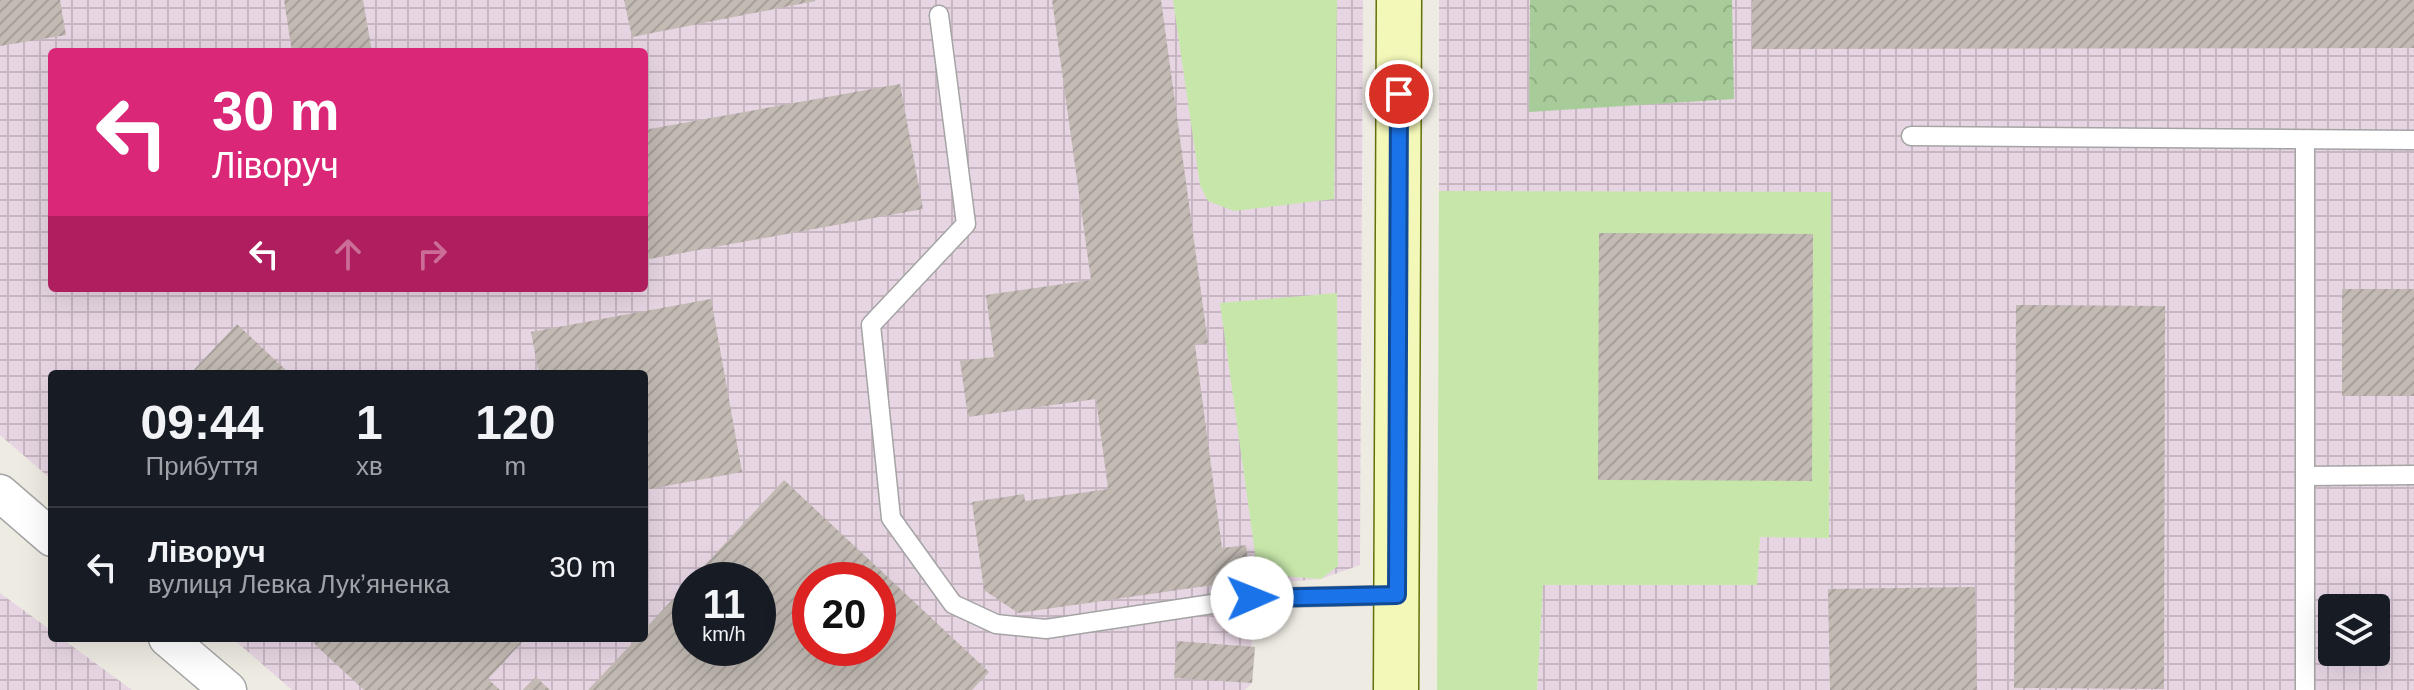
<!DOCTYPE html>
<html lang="uk">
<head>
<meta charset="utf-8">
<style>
	body { margin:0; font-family:Helvetica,sans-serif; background:#242831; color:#f1f3f6; height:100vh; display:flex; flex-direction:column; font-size:30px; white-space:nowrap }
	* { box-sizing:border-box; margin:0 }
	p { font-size:26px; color:#9ea1a6 }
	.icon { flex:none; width:44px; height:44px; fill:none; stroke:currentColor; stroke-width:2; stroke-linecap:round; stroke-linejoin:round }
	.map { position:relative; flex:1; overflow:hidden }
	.drawer { position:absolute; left:48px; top:370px; width:600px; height:272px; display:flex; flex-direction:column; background:#171b24; border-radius:8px; box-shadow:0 8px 32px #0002 }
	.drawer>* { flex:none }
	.banner { position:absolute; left:48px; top:48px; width:600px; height:244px; border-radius:8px; box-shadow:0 8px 32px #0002; background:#db2777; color:#fff; overflow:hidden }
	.fabs { position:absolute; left:2318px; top:594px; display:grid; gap:16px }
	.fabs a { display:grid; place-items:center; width:72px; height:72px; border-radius:8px; background:#171b24; box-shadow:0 8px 32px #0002; font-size:40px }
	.speed { position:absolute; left:672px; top:562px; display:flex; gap:16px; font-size:40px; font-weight:700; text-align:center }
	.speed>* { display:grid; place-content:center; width:104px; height:104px; border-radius:50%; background:#171b24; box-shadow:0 8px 32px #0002; line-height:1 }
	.speed small { font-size:20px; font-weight:400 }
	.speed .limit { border:12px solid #d22; background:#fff; color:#111 }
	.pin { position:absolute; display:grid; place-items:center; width:68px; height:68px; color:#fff; margin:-34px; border:4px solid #fff; border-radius:50%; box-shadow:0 2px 8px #0007 }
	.me { position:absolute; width:88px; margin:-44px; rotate:89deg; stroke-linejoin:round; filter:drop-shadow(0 0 6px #0008) }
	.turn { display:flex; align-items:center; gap:28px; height:168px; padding:0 32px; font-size:36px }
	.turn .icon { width:104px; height:104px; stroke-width:2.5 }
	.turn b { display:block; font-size:56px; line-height:68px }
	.lanes { display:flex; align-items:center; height:76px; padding:0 32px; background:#0003; justify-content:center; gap:40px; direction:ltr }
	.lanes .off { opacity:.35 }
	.eta { display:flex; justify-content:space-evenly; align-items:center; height:136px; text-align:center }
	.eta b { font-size:48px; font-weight:600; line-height:56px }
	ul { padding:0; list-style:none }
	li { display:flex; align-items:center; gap:24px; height:120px; padding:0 32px; border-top:2px solid #363941 }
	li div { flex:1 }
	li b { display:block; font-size:30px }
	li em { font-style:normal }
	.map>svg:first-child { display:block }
	.industrial { fill:url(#industrial-grid); fill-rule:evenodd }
	.grass { fill:#c7e7aa }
	.forest { fill:url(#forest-crowns) }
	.building { fill:url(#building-hatch); fill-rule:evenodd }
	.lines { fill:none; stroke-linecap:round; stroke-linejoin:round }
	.lane-casing { stroke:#a4a4a4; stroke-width:21 }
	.street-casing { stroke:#a4a4a4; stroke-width:39 }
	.secondary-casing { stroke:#627108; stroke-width:47 }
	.lane { stroke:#fff; stroke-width:18 }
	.street { stroke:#fff; stroke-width:36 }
	.secondary { stroke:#f3f7b8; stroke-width:44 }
	.route-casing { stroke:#114b97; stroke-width:20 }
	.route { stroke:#1a73e8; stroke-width:14 }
</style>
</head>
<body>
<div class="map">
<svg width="2414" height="690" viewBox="0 0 2414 690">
	<defs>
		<pattern id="industrial-grid" width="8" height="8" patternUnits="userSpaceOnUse" patternTransform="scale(2)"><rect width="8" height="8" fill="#e7d5e3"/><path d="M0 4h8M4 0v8" fill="none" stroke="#c6b6c2"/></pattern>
		<pattern id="forest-crowns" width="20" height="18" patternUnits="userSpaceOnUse" patternTransform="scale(2)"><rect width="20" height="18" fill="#a7cc99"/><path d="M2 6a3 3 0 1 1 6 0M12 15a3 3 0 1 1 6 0" fill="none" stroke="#8faf83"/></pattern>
		<pattern id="building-hatch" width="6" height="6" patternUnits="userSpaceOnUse" patternTransform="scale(2)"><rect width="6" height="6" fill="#c2bab3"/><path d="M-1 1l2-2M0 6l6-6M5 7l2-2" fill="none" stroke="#a69f9a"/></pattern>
	</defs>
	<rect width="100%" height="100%" fill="#eeebe3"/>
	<!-- industrial -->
	<g class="industrial">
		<path d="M0 0H1363L1360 565 1321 579 1251 585 1252 683 1245 690H292L232 638H644V374H52V480L0 435ZM52 52H644V288H52ZM690 580H758V648H690ZM810 580H878V648H810Z"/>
		<path d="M1439 0H2414V690H1537L1542 585H1757L1760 537 1439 191ZM2332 608H2376V652H2332Z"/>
		<path d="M0 593 52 631V638H61L132 690H0Z"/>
	</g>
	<!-- grass -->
	<g class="grass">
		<path d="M1173 0H1337L1334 199 1234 211 1208 201 1200 185Z"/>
		<path d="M1439 191 1831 192 1829 538 1760 537 1757 585H1543L1537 690H1437Z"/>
		<path d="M1337 293 1338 566 1321 579 1258 574 1220 303Z"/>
	</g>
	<!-- forest -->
	<path class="forest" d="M1530 0H1732L1734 99 1529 112Z"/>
	<!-- building -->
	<g class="building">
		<path d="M0 0H60L66 35 0 46Z"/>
		<path d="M284 0H363L372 52H292Z"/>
		<path d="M624 0H815V1L632 37Z"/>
		<path d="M1052 0H1161L1208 343 1195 345 1222 548 1246 545 1251 585 1228 588 1227 583 1018 613 984 590 972 502 1024 494 1025 501 1108 489 1096 399 968 417 960 361 994 357 986 295 1091 280Z"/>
		<path d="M1752 0H2414V48L1752 49Z"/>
		<path d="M900 84 923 209 644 260V130Z"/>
		<path d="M1599 233 1813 234 1812 481 1598 480Z"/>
		<rect x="2342" y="289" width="72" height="107"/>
		<path d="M711 299 742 472 644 490V374H539L531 332Z"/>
		<path d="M2016 305 2165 306 2164 689 2014 688Z"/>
		<path d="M237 324 290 374H190Z"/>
		<path d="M784 480 989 672 972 690H588L637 638H644V630L690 581V648H758V580H691ZM810 580H878V648H810Z"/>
		<path d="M1975 587 1977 690H1830L1828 589Z"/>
		<path d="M308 638H521L524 640 488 679 500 690H364Z"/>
		<path d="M1177 641 1255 647 1252 683 1174 678Z"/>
		<path d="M536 677 550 690H523Z"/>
	</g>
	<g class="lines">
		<defs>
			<g id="lane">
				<path d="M939 15 966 224 871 325 891 518 953 604 996 624 1046 629 1252 598 1397 595"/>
				<path d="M1911 136 2414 140"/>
				<path d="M2305 476 2414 475"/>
				<path d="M2305 690V142"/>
			</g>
			<g id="street">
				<path d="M0 493 52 538"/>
				<path d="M167 638 228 690"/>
			</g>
			<path id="secondary" d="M1396 690 1399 0"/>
		</defs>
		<!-- lane casing -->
		<use href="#lane" class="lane-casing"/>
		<!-- street casing -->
		<use href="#street" class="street-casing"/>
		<!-- secondary casing -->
		<use href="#secondary" class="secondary-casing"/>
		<!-- lane -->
		<use href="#lane" class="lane"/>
		<!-- street -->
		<use href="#street" class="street"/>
		<!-- secondary -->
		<use href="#secondary" class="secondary"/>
	</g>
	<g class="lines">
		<defs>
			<path id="route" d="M1252 598 1397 595 1399 94"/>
		</defs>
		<!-- route casing -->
		<use href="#route" class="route-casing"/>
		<!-- route -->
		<use href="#route" class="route"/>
	</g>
</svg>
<div class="fabs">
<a><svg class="icon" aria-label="layers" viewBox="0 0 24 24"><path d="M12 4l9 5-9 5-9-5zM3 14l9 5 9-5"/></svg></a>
</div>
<div class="speed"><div>11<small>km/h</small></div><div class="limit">20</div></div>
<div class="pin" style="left:1399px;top:94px;background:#d93025"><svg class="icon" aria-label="arrive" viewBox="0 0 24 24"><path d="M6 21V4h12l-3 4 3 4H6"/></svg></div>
<svg class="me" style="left:1252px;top:598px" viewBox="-20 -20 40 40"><circle r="19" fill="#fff"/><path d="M0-13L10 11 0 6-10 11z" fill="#1a73e8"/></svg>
<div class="banner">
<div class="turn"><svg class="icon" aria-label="left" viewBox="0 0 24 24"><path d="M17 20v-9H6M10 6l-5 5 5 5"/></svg><div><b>30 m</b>Ліворуч</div></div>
<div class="lanes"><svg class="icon" aria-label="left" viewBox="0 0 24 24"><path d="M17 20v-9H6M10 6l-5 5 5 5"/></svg><svg class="icon off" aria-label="ahead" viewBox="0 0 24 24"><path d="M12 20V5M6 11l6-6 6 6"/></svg><svg class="icon off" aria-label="right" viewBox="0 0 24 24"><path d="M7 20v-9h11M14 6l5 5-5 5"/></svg></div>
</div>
<section class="drawer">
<div class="eta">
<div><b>09:44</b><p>Прибуття</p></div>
<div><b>1</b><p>хв</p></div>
<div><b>120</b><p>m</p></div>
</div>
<ul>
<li><svg class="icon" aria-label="left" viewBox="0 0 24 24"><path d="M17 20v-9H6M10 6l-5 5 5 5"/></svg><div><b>Ліворуч</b><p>вулиця Левка Лукʼяненка</p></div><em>30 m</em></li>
</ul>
</section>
</div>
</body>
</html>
